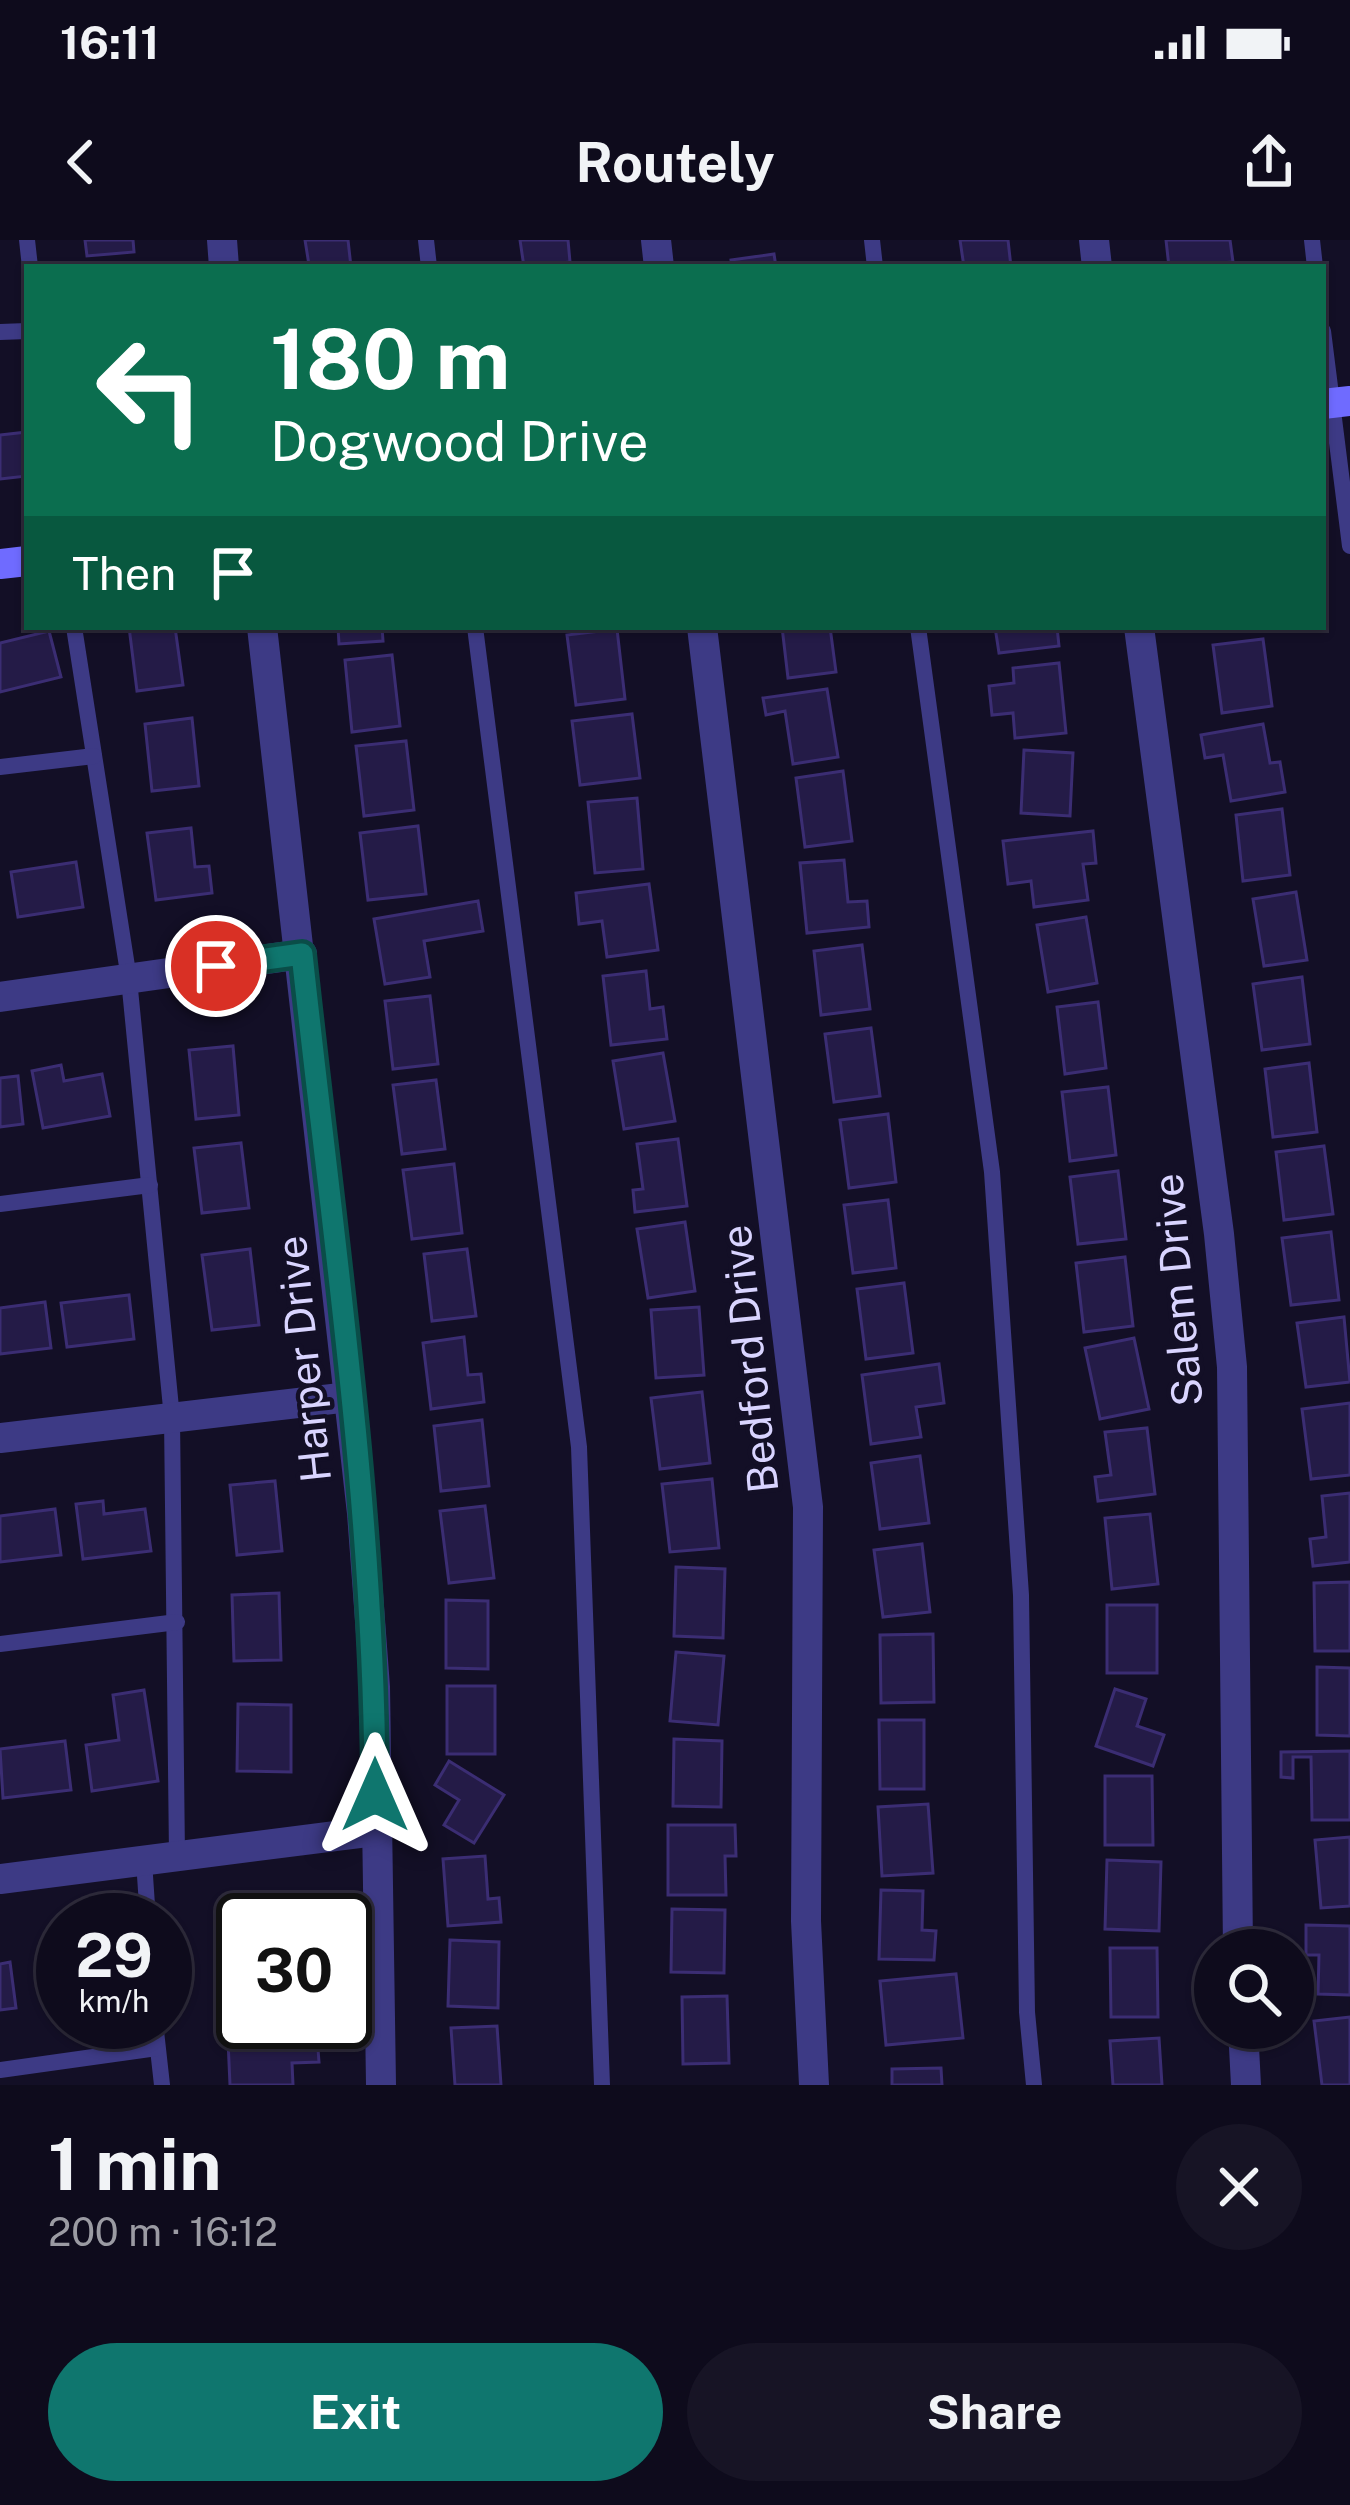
<!DOCTYPE html>
<html lang="en">
<head>
<meta charset="utf-8">
<style>
	body { margin:0; font-family:"Public Sans",sans-serif; background:#171425; color:#f1f3f6; height:100vh; display:flex; flex-direction:column; font-size:45px; white-space:nowrap }
	* { box-sizing:border-box; margin:0 }
	p { font-size:39px; color:#9b9ba3 }
	.icon { flex:none; width:66px; height:66px; fill:none; stroke:currentColor; stroke-width:2; stroke-linecap:round; stroke-linejoin:round }
	.map { position:relative; height:1845px; overflow:hidden }
	.side { display:flex; flex-direction:column; background:#0e0b1c; flex:1 }
	.side>* { flex:none }
	.hud { position:absolute; left:24px; top:24px; width:1302px; height:366px; border-radius:0px; box-shadow:0 3px 9px #0004,0 0 0 3px #2e2b3b; background:#0b6e4f; color:#fff; overflow:hidden }
	.buttons { position:absolute; left:1194px; top:1689px; display:grid; gap:24px }
	.buttons a { display:grid; place-items:center; width:120px; height:120px; border-radius:50%; background:#0e0b1c; box-shadow:0 3px 9px #0004,0 0 0 3px #2e2b3b; font-size:60px }
	.speed { position:absolute; left:36px; top:1653px; display:flex; gap:24px; font-size:60px; font-weight:700; text-align:center }
	.speed>* { display:grid; place-content:center; width:156px; height:156px; border-radius:50%; background:#0e0b1c; box-shadow:0 3px 9px #0004,0 0 0 3px #2e2b3b; line-height:1 }
	.speed small { font-size:30px; font-weight:400 }
	.speed .limit { border:6px solid #111; border-radius:18px; background:#fff; color:#111 }
	.pin { position:absolute; display:grid; place-items:center; width:102px; height:102px; color:#fff; margin:-51px; border:6px solid #fff; border-radius:50%; box-shadow:0 3px 12px #0007 }
	.me { position:absolute; width:132px; margin:-66px; rotate:0deg; stroke-linejoin:round; filter:drop-shadow(0 0 9px #0008) }
	.turn { display:flex; align-items:center; gap:42px; height:252px; padding:0 48px; font-size:54px }
	.turn .icon { width:156px; height:156px; stroke-width:2.5 }
	.turn b { display:block; font-size:84px; line-height:102px }
	.then { display:flex; align-items:center; height:114px; padding:0 48px; background:#0003; gap:24px; font-size:45px }
	.round { display:grid; place-items:center; flex:none; width:126px; height:126px; border-radius:63px; background:#171425 }
	.summary { display:flex; align-items:center; justify-content:space-between; height:204px; padding:0 48px }
	h1 { font-size:72px; font-weight:700; line-height:90px }
	.primary-button { display:flex; gap:24px; margin-top:auto; padding:24px 48px }
	.primary-button a { flex:1; height:138px; border-radius:72px; background:#0f766e; color:#fff; font-size:48px; font-weight:700; line-height:138px; text-align:center }
	.primary-button a+a { background:#171425; color:#f1f3f6 }
	.status { display:flex; justify-content:space-between; align-items:center; height:84px; padding:0 60px; background:#0e0b1c; direction:ltr }
	.status svg { height:33px; fill:currentColor }
	header { display:flex; justify-content:space-between; align-items:center; height:156px; padding:0 48px; background:#0e0b1c; font-size:54px; font-weight:700 }
	.map>svg:first-child { display:block }
	.building { fill:#241b47; stroke:#3b2d73; stroke-width:3 }
	.lines { fill:none; stroke-linecap:round; stroke-linejoin:round }
	.lane { stroke:#3d3a85; stroke-width:16 }
	.street { stroke:#3d3a85; stroke-width:30 }
	.secondary { stroke:#6f6bff; stroke-width:30 }
	.route-casing { stroke:#0a4d48; stroke-width:30 }
	.route { stroke:#0f766e; stroke-width:21 }
	.labels { text-anchor:middle; dominant-baseline:central; stroke-width:9; stroke-linejoin:round; paint-order:stroke }
	.street-label { font-size:42px; fill:#d9d4ff; stroke:#130f26 }
</style>
</head>
<body>
<div class="status"><b>16:11</b><svg viewBox="0 0 49 12"><path d="M0 12V9h3v3zM5 12V6h3v6zM10 12V3h3v9zM15 12V0h3v12zM26 1h20v11H26zM47 4h2v5h-2z"/></svg></div>
<header><svg class="icon" aria-label="back" viewBox="0 0 24 24"><path d="M15 5l-7 7 7 7"/></svg>Routely<svg class="icon" aria-label="share" viewBox="0 0 24 24"><path d="M12 15V3M7 8l5-5 5 5M5 13v7h14v-7"/></svg></header>
<div class="map">
<svg width="1350" height="1845" viewBox="0 0 1350 1845">
	<rect width="100%" height="100%" fill="#130f26"/>
	<!-- building -->
	<g class="building">
		<path d="M85 0H133L134 12 87 16Z"/>
		<path d="M305 0H348L351 27H296L309 25Z"/>
		<path d="M520 0H568L570 22 524 27Z"/>
		<path d="M960 0H1008L1011 27H964Z"/>
		<path d="M1166 0H1230L1233 22 1169 27Z"/>
		<path d="M774 14 776 27H732L731 20Z"/>
		<path d="M27 192V236L0 239V195Z"/>
		<path d="M129 387H175L183 445 137 451Z"/>
		<path d="M338 387H382L383 401 339 404Z"/>
		<path d="M782 387H830L836 432 788 438Z"/>
		<path d="M995 387H1057L1059 406 999 413Z"/>
		<path d="M617 389 625 459 576 465 567 395Z"/>
		<path d="M49 391 61 437 0 452V403Z"/>
		<path d="M1263 399 1272 466 1222 473 1213 405Z"/>
		<path d="M392 415 400 486 352 492 345 420Z"/>
		<path d="M1059 423 1066 493 1015 498 1013 473 992 475 989 446 1014 443 1013 428Z"/>
		<path d="M827 449 838 517 793 524 785 471 766 475 763 458Z"/>
		<path d="M632 474 640 538 580 545 572 481Z"/>
		<path d="M192 478 199 546 152 551 145 484Z"/>
		<path d="M1263 484 1270 523 1280 522 1285 552 1231 561 1223 515 1205 518 1201 495Z"/>
		<path d="M406 501 414 570 364 576 356 506Z"/>
		<path d="M1024 510 1073 513 1070 576 1021 573Z"/>
		<path d="M843 531 852 601 805 607 796 538Z"/>
		<path d="M637 558 643 629 595 633 588 562Z"/>
		<path d="M1282 569 1290 635 1243 641 1236 575Z"/>
		<path d="M418 586 426 654 368 660 360 593Z"/>
		<path d="M191 588 195 627 209 626 212 653 156 660 147 593Z"/>
		<path d="M1093 591 1096 623 1083 624 1088 660 1034 667 1031 641 1008 644 1003 601Z"/>
		<path d="M844 620 848 662 867 661 869 687 807 693 800 623Z"/>
		<path d="M76 622 83 667 18 677 11 632Z"/>
		<path d="M649 644 658 710 607 717 602 681 579 684 576 653Z"/>
		<path d="M1296 652 1307 720 1264 726 1253 659Z"/>
		<path d="M478 661 483 691 424 701 430 737 385 744 374 679Z"/>
		<path d="M1086 677 1097 743 1048 752 1037 685Z"/>
		<path d="M862 705 870 769 821 775 814 711Z"/>
		<path d="M646 731 650 769 663 767 667 799 611 805 603 736Z"/>
		<path d="M1302 737 1310 804 1262 810 1253 744Z"/>
		<path d="M430 756 438 824 393 829 385 761Z"/>
		<path d="M1098 762 1106 828 1065 834 1057 767Z"/>
		<path d="M871 788 880 856 834 862 825 794Z"/>
		<path d="M233 806 239 875 196 879 189 810Z"/>
		<path d="M663 813 675 881 624 889 613 821Z"/>
		<path d="M1309 823 1317 892 1273 897 1265 829Z"/>
		<path d="M61 825 64 841 102 834 110 876 43 888 32 831Z"/>
		<path d="M18 836 23 884 0 887V838Z"/>
		<path d="M436 840 445 909 402 914 393 845Z"/>
		<path d="M1108 847 1116 915 1070 921 1062 852Z"/>
		<path d="M888 874 896 942 849 948 840 880Z"/>
		<path d="M678 899 687 966 635 972 633 950 643 949 637 904Z"/>
		<path d="M241 903 249 968 202 973 194 908Z"/>
		<path d="M1324 906 1333 974 1284 980 1276 912Z"/>
		<path d="M454 924 462 993 412 999 403 930Z"/>
		<path d="M1118 931 1126 999 1078 1004 1070 937Z"/>
		<path d="M888 960 896 1028 853 1033 844 965Z"/>
		<path d="M685 982 695 1051 648 1058 637 989Z"/>
		<path d="M1331 992 1339 1060 1291 1065 1282 998Z"/>
		<path d="M250 1009 259 1085 212 1090 202 1015Z"/>
		<path d="M467 1009 476 1076 432 1081 424 1014Z"/>
		<path d="M1125 1017 1133 1086 1084 1092 1076 1023Z"/>
		<path d="M904 1043 913 1113 866 1119 857 1049Z"/>
		<path d="M129 1055 134 1099 67 1107 61 1063Z"/>
		<path d="M45 1062 51 1108 0 1114V1068Z"/>
		<path d="M699 1067 704 1135 656 1138 651 1070Z"/>
		<path d="M1344 1077 1350 1142 1306 1147 1297 1083Z"/>
		<path d="M464 1097 468 1135 481 1134 484 1162 431 1169 423 1103Z"/>
		<path d="M1134 1098 1149 1169 1100 1179 1085 1108Z"/>
		<path d="M939 1124 944 1163 916 1167 921 1197 871 1204 862 1135Z"/>
		<path d="M702 1152 710 1223 660 1229 651 1158Z"/>
		<path d="M1350 1163V1235L1311 1239 1302 1169Z"/>
		<path d="M482 1180 489 1246 441 1251 434 1186Z"/>
		<path d="M1147 1188 1155 1254 1098 1261 1095 1237 1111 1235 1105 1192Z"/>
		<path d="M920 1216 929 1283 880 1289 871 1223Z"/>
		<path d="M712 1239 719 1308 670 1312 662 1244Z"/>
		<path d="M275 1241 282 1311 237 1315 230 1245Z"/>
		<path d="M1350 1253V1322L1313 1326 1310 1299 1326 1297 1322 1256Z"/>
		<path d="M103 1261 104 1274 145 1269 151 1311 83 1319 76 1264Z"/>
		<path d="M485 1266 494 1338 449 1343 440 1271Z"/>
		<path d="M55 1269 61 1315 0 1322V1276Z"/>
		<path d="M1150 1274 1158 1344 1112 1349 1105 1278Z"/>
		<path d="M922 1304 930 1372 883 1377 874 1310Z"/>
		<path d="M676 1327 725 1329 723 1398 674 1396Z"/>
		<path d="M1350 1342V1411H1315L1314 1343Z"/>
		<path d="M279 1353 281 1420 234 1421 232 1355Z"/>
		<path d="M446 1360 488 1361V1429L446 1428Z"/>
		<rect x="1107" y="1365" width="50" height="68"/>
		<path d="M933 1394 934 1462 881 1463 880 1395Z"/>
		<path d="M676 1412 724 1416 718 1485 670 1481Z"/>
		<path d="M1317 1427 1350 1428V1496L1317 1495Z"/>
		<rect x="447" y="1446" width="48" height="68"/>
		<path d="M1115 1449 1146 1459 1137 1486 1164 1495 1153 1526 1096 1506Z"/>
		<path d="M144 1450 158 1541 92 1551 86 1505 119 1500 113 1455Z"/>
		<path d="M238 1464 291 1465V1532L237 1531Z"/>
		<path d="M879 1480H924V1549H880Z"/>
		<path d="M674 1499 722 1501 721 1567 673 1566Z"/>
		<path d="M65 1501 71 1550 3 1558 0 1509Z"/>
		<path d="M1350 1511V1580H1312L1311 1517H1293V1538L1281 1537V1512Z"/>
		<path d="M449 1521 504 1555 474 1603 444 1585 459 1560 435 1545Z"/>
		<path d="M1105 1536H1152L1153 1605H1105Z"/>
		<path d="M928 1564 933 1633 882 1636 878 1567Z"/>
		<path d="M668 1585H735L736 1616H725L726 1655H668Z"/>
		<path d="M1350 1597V1666L1321 1668 1315 1600Z"/>
		<path d="M485 1616 488 1659 499 1658 501 1682 448 1686 443 1619Z"/>
		<path d="M1107 1620 1161 1622 1159 1691 1105 1689Z"/>
		<path d="M881 1650 923 1651 922 1690 936 1691 934 1720 879 1719Z"/>
		<path d="M672 1669 725 1670 724 1733 671 1732Z"/>
		<path d="M1306 1685 1350 1686V1755L1318 1754 1319 1715H1306Z"/>
		<path d="M243 1692V1751L235 1693Z"/>
		<path d="M450 1700 499 1702 498 1768 448 1766Z"/>
		<path d="M1110 1708H1157L1158 1777H1111Z"/>
		<path d="M63 1714V1768L56 1769 49 1715Z"/>
		<path d="M10 1722 16 1768 0 1770V1724Z"/>
		<path d="M956 1734 963 1798 886 1805 880 1741Z"/>
		<path d="M727 1756 729 1823 683 1824 682 1757Z"/>
		<path d="M1350 1777V1845H1322L1314 1781Z"/>
		<path d="M497 1786 501 1845H455L451 1788Z"/>
		<path d="M317 1796 319 1822 292 1823 293 1845H230L228 1800Z"/>
		<path d="M1159 1798 1162 1845H1113L1110 1801Z"/>
		<path d="M941 1828 942 1845H892V1829Z"/>
	</g>
	<g class="lines">
		<!-- lane -->
		<g class="lane">
			<path d="M27 0 30 27"/>
			<path d="M426 0 429 27"/>
			<path d="M872 0 875 27"/>
			<path d="M1312 0 1315 27"/>
			<path d="M1323 91 1350 306"/>
			<path d="M0 92 27 91"/>
			<path d="M74 387 129 739 172 1178 177 1616"/>
			<path d="M475 387 579 1207 602 1845"/>
			<path d="M918 387 992 932 1021 1355 1027 1772 1034 1845"/>
			<path d="M0 527 94 516"/>
			<path d="M0 964 150 945"/>
			<path d="M0 1404 177 1382"/>
			<path d="M144 1621 148 1680"/>
			<path d="M155 1782 162 1845"/>
			<path d="M0 1830 157 1808"/>
		</g>
		<!-- street -->
		<g class="street">
			<path d="M222 0 224 27"/>
			<path d="M656 0 659 27"/>
			<path d="M1094 0 1097 27"/>
			<path d="M262 387 362 1273 375 1447 381 1845"/>
			<path d="M702 387 808 1267 806 1681 814 1845"/>
			<path d="M1139 387 1219 994 1232 1127 1238 1710"/>
			<path d="M0 757 302 714"/>
			<path d="M0 1198 349 1157"/>
			<path d="M0 1639 375 1591"/>
			<path d="M1243 1788 1246 1845"/>
		</g>
		<!-- secondary -->
		<g class="secondary">
			<path d="M1323 164 1350 161"/>
			<path d="M0 324 27 321"/>
		</g>
	</g>
	<g class="lines">
		<defs>
			<path id="route" d="M216 726 302 714C332 993 375 1274 375 1555"/>
		</defs>
		<!-- route casing -->
		<use href="#route" class="route-casing"/>
		<!-- route -->
		<use href="#route" class="route"/>
	</g>
	<g class="labels">
		<!-- street labels -->
		<g class="street-label">
			<text transform="translate(1177 1050) rotate(-95)">Salem Drive</text>
			<text transform="translate(303 1119) rotate(-96)">Harper Drive</text>
			<text transform="translate(749 1119) rotate(-96)">Bedford Drive</text>
		</g>
	</g>
</svg>
<div class="buttons">
<a><svg class="icon" aria-label="search" viewBox="0 0 24 24"><circle cx="10" cy="10" r="6"/><path d="M15 15l6 6"/></svg></a>
</div>
<div class="speed"><div>29<small>km/h</small></div><div class="limit">30</div></div>
<div class="pin" style="left:216px;top:726px;background:#d93025"><svg class="icon" aria-label="arrive" viewBox="0 0 24 24"><path d="M6 21V4h12l-3 4 3 4H6"/></svg></div>
<svg class="me" style="left:375px;top:1555px" viewBox="-20 -20 40 40"><path d="M0-17L14 15 0 8-14 15z" fill="#0f766e" stroke="#fff" stroke-width="4"/></svg>
<div class="hud">
<div class="turn"><svg class="icon" aria-label="left" viewBox="0 0 24 24"><path d="M17 20v-9H6M10 6l-5 5 5 5"/></svg><div><b>180 m</b>Dogwood Drive</div></div>
<div class="then">Then<svg class="icon" aria-label="arrive" viewBox="0 0 24 24"><path d="M6 21V4h12l-3 4 3 4H6"/></svg></div>
</div>
</div>
<section class="side">
<div class="summary"><div><h1>1 min</h1><p>200 m · 16:12</p></div><a class="round"><svg class="icon" aria-label="close" viewBox="0 0 24 24"><path d="M6 6l12 12M18 6L6 18"/></svg></a></div>
<div class="primary-button"><a>Exit</a><a>Share</a></div>
</section>
</body>
</html>
